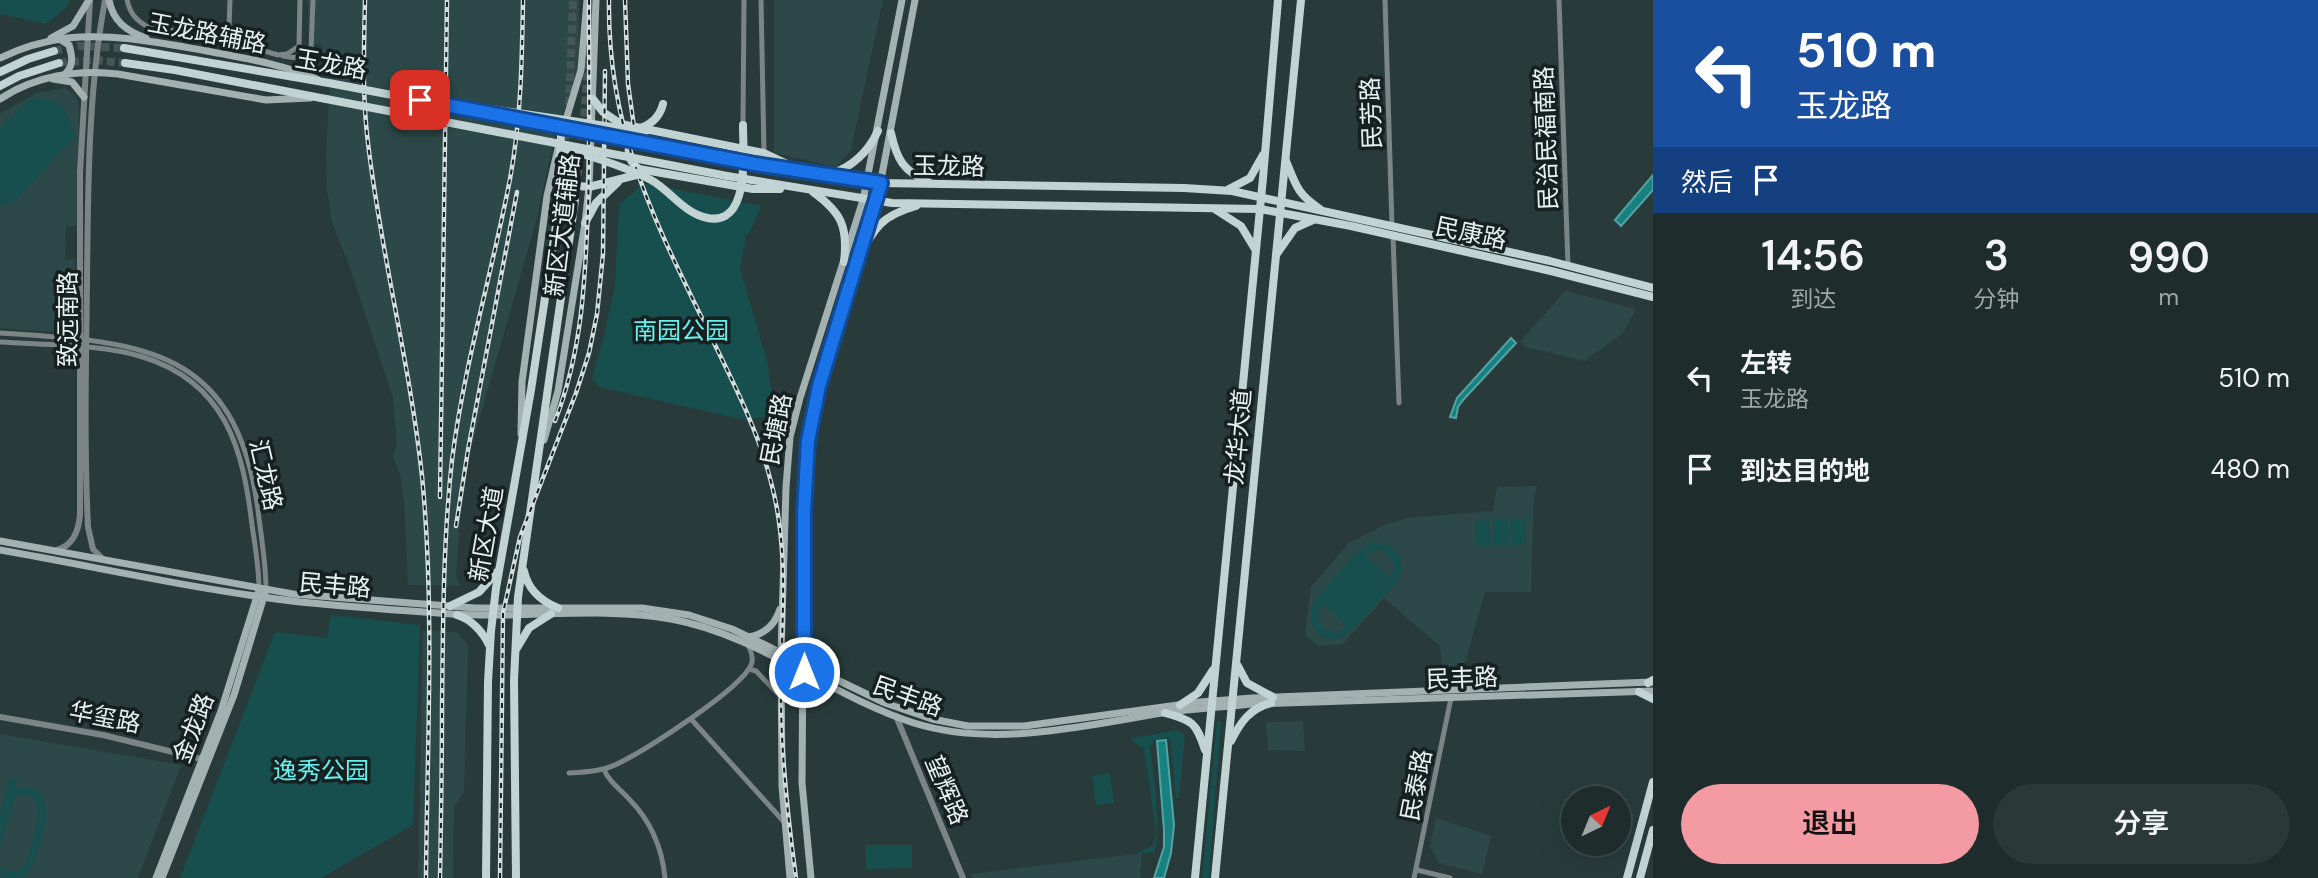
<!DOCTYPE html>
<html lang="zh">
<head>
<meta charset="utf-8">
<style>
	body { margin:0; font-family:"DM Sans","Noto Sans SC",sans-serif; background:#2b3838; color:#f1f3f6; height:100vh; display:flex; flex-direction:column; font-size:26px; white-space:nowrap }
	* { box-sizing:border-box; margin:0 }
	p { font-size:23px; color:#a1a7a9 }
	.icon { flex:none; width:38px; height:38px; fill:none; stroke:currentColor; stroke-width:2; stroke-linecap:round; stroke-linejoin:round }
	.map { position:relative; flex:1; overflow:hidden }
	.side { display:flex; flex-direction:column; background:#1e2c2c; width:665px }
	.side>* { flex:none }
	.banner { background:#1a4fa0; color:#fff; overflow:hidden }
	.needle { width:46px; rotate:43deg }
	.fabs { position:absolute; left:1561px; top:786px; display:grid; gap:14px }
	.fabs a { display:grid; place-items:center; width:70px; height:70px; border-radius:50%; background:#1e2c2c; box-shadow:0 7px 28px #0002,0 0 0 2px #3c4848; font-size:35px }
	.pin { position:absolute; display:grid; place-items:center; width:60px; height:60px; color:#fff; margin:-30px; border-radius:14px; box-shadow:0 4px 10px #0006 }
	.me { position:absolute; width:77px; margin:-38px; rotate:0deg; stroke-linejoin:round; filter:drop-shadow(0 0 5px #0008) }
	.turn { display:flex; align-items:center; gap:24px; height:147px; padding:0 28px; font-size:32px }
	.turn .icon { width:91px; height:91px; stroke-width:2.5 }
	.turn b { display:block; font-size:49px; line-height:60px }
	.then { display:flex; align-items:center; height:66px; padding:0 28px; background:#0003; gap:14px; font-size:26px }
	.eta { display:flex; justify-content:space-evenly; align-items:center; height:119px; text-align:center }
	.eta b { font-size:42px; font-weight:600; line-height:49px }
	.primary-button { display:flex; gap:14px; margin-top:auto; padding:14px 28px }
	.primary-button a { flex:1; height:80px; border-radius:42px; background:#f49aa2; color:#111; font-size:28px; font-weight:600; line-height:80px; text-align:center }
	.primary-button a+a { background:#2b3838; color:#f1f3f6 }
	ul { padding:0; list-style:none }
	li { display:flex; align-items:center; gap:21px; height:91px; padding:0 28px }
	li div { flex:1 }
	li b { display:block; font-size:26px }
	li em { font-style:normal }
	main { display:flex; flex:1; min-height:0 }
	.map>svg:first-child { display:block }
	.built { fill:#2d4848 }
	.green { fill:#164f4e; fill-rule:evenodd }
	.water { fill:#168180; stroke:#54a3a2; stroke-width:2 }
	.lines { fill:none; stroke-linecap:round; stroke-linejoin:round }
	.primary-tunnel { stroke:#445655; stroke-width:8; stroke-dasharray:8 4; stroke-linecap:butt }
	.minor { stroke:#7c8585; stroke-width:5 }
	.tertiary { stroke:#7c8585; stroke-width:6 }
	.secondary { stroke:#a3b2b1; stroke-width:7 }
	.primary { stroke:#c1d4d3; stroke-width:8 }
	.rail-casing { stroke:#d1dedd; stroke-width:4.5 }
	.rail { stroke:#172020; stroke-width:2; stroke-dasharray:5; stroke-linecap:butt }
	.primary-bridge { stroke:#c1d4d3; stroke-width:8 }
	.route-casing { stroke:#114b97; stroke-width:18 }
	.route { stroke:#1a73e8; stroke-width:12 }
	.labels { text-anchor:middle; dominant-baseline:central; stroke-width:7; stroke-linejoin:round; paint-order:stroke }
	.street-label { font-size:24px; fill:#e6f2f1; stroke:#172020 }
	.park-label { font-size:24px; fill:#68f0ef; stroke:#172020 }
</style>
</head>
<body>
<main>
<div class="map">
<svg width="1653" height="878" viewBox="0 0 1653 878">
	<rect width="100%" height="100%" fill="#283b3a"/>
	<!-- built -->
	<g class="built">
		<path d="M308 0H579V73L555 135 535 225 467 462 460 523 456 575 460 586 408 585 405 514 401 477 393 456 397 445 393 398 348 262 332 223 327 190 326 156 330 72H323L322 45 309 44Z"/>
		<path d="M774 0H883L851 150 836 167 774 153Z"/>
		<path d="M65 88 76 96 79 108 78 226H66L65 260 75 259V315L68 326 53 332 0 328V113L37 93Z"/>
		<path d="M1565 291 1636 309 1623 333 1585 361 1526 347 1520 342Z"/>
		<path d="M1537 486 1534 497 1531 592H1485L1464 666 1442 667 1440 646 1384 598 1343 644 1318 646 1305 635 1311 587 1349 543 1385 525 1407 518 1493 511 1497 487Z"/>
		<path d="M423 631 456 632 468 645 464 792 454 807 453 878H418Z"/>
		<path d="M1303 721 1305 751 1268 750 1266 722Z"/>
		<path d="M0 734 181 765 138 878H0Z"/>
		<path d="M1436 818 1491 836 1482 874 1439 863 1430 847Z"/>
		<path d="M1142 853 1140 878H973L971 874Z"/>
	</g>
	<!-- green -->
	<g class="green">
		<path d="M0 0H69L67 7 46 24 0 14Z"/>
		<path d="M41 98C59 100 70 111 71 129L77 134 19 197 9 204 0 206V128L28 101Z"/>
		<path d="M644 183 761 206 750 232 746 235 740 269 767 361 775 415 745 420 599 387 592 378 604 337 615 285 619 205Z"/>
		<path d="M1507 519 1509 545H1494L1493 520Z"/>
		<path d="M1525 519 1526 544 1511 545 1510 519Z"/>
		<path d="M1489 520 1491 546H1476L1475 521Z"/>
		<path d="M1374 542C1395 543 1406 559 1399 579 1392 589 1382 598 1373 608 1357 626 1327 662 1311 620V609L1316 599 1359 550ZM1380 550C1393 554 1398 566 1390 578L1365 556 1371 551ZM1322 604 1347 626C1339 633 1330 633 1322 626L1318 615Z"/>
		<path d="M331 615 420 625 413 825 321 878H180L275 632 327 638Z"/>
		<path d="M1217 721H1221L1209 878H1202Z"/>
		<path d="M1177 730 1185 735 1179 798H1176L1170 739 1153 741 1150 748C1155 782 1160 817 1155 852L1136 854 1153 845 1156 831 1144 749 1133 742 1132 738Z"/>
		<path d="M1110 773 1114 803 1096 805 1092 776Z"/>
		<path d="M9 778 17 780 15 789C70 773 36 871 23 877 17 878 8 878 1 877L0 865C8 874 18 874 25 865 30 850 47 803 30 796 23 793 19 796 14 799L0 846V814Z"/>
		<path d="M865 845H912V868L866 869Z"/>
	</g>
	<!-- water -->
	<g class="water">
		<path d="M1653 175V190L1621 226 1615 220Z"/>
		<path d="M1511 338 1516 343 1464 399 1458 407 1456 418 1450 417 1457 398Z"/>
		<path d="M1166 740 1174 825 1171 853 1164 878H1154L1164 847V830L1157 741Z"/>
	</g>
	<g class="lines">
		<!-- primary-tunnel -->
		<g class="primary-tunnel">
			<path d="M54 51 78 46 124 48"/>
			<path d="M59 63 94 60 125 63"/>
			<path d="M569 105 573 0"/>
			<path d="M560 199 567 122"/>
			<path d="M575 200 586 97 590 0"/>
		</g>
		<!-- minor -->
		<g class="minor">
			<path d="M127 0C130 13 135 19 146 26L230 41 278 55 287 54 299 46 300 0"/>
			<path d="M761 0 764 153"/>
			<path d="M1385 0 1392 225"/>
			<path d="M1559 0 1568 266"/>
			<path d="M228 55 230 0"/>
			<path d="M283 56C294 58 304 60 311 50L313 0"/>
			<path d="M743 125 744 0"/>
			<path d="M1393 236 1399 403"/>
			<path d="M0 333C140 342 236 345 258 510 261 536 266 563 266 590"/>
			<path d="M0 342C44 345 102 344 143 357 226 383 243 449 252 525 255 546 259 567 259 589"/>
			<path d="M749 669 756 671 780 696"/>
			<path d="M691 719 785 823"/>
			<path d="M604 769C608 781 620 789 629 799 651 821 662 847 665 878"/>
			<path d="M569 773C587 772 605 771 621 762 647 749 741 689 751 665 754 659 751 651 748 645"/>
			<path d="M1417 870 1450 878"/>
			<path d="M1414 878 1451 698"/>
		</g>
		<!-- tertiary -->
		<g class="tertiary">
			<path d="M57 550C74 545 79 530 80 514V173L90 0"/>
			<path d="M103 559 93 549 88 527C84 446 86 363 87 282 88 187 88 93 105 0"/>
			<path d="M896 716 963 878"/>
			<path d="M0 717 103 735 202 759"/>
		</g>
		<!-- secondary -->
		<g class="secondary">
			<path d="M109 0C113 21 126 31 146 38"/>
			<path d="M51 38 73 26 89 0"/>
			<path d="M61 40 69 45C72 55 74 65 66 73"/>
			<path d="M0 58C21 48 43 41 67 38 114 33 161 43 207 51 243 58 282 64 317 79"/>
			<path d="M53 79 72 82 84 97"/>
			<path d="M0 99C34 76 78 69 118 74L266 100 310 98"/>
			<path d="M565 123 581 70 587 0"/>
			<path d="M521 434 522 382 547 196 559 144"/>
			<path d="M544 440 558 391 585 223 589 187 596 0"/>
			<path d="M0 541 293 594 475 608H642L689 615 732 629 885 703 932 719 968 726H1024L1200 702 1252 698 1652 682"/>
			<path d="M0 550C97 567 194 589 292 601 345 607 399 610 452 614 525 619 599 606 671 619 759 635 830 696 914 723 994 748 1081 726 1162 713 1192 709 1222 707 1252 704L1653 691"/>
			<path d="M749 637C765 634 775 625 780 609"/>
			<path d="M804 701C811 690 817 686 831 685"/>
			<path d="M156 878 221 711 258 593"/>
			<path d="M162 878 234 695 265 593"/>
			<path d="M790 878 782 786 781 653 786 487 790 437 800 398 863 200 902 0"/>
			<path d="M811 878 802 783 804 512 808 441 819 386 877 201 915 0"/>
		</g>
		<!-- primary -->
		<g class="primary">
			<path d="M124 48 329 83"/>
			<path d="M125 63 175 70 326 99"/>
			<path d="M0 72 28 59 54 51"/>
			<path d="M0 86 19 76 59 63"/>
			<path d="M593 99 603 112 621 124 764 153 796 168"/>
			<path d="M646 131C626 137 623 157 639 169L753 189H780"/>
			<path d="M891 133C897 160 903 171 930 183"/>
			<path d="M561 135 559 171 568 185 589 187 640 174"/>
			<path d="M728 159 881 183 1184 188 1232 191 1550 261 1653 288"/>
			<path d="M1286 161C1296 185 1297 194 1320 209"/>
			<path d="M830 174C853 167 868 152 878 131"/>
			<path d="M727 176 892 203 1260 209 1351 226 1551 271 1653 297"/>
			<path d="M1229 189 1250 178 1263 155"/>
			<path d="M813 192C842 213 848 227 844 262"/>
			<path d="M1216 210 1241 226 1255 249"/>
			<path d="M585 223 596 203 618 182"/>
			<path d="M1276 255 1295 228 1313 220"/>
			<path d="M859 258C875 227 881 216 916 206"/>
			<path d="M524 571C528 590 541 601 558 608"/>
			<path d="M450 606 479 592 497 572"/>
			<path d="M457 615C471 619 483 632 489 645"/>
			<path d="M517 648 529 628 551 614"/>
			<path d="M1238 666 1247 683 1273 697"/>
			<path d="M1648 683 1653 680"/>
			<path d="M1639 692 1653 699"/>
			<path d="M1180 705 1198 693 1213 670"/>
			<path d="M1165 713C1193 721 1196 722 1205 750"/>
			<path d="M1231 741C1240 723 1250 708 1271 703"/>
			<path d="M486 878 488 682 491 631 496 588 531 390 560 199"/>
			<path d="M516 878 514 680 518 597 575 200"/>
			<path d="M1195 878 1263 178 1278 0"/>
			<path d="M1215 878 1301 0"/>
			<path d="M1627 878 1653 782"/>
			<path d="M1640 878 1653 830"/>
		</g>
		<defs>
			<g id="rail">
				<path d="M365 0C364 48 362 95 368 143 381 255 410 364 422 476 435 609 427 745 426 878"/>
				<path d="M609 0C607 136 658 227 715 345 737 390 759 434 771 482 791 555 780 630 781 704 782 762 788 820 796 878"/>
				<path d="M625 0 628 84 636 141"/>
				<path d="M555 421C582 352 585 283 588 210 590 140 589 70 589 0"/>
				<path d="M440 497 447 0"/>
				<path d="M456 526 468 450 517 192"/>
				<path d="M440 878C441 821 442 765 442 708 443 626 443 542 452 460 464 365 492 273 510 179 521 120 522 60 523 0"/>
				<path d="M500 878 503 613 520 537 576 393 589 353 597 314 603 254 605 71"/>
			</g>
		</defs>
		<!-- rail casing -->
		<use href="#rail" class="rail-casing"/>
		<!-- rail -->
		<use href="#rail" class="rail"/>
		<!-- primary-bridge -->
		<g class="primary-bridge">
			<path d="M329 83 728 159"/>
			<path d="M326 99 727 176"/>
			<path d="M484 108 633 130C648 127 659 120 663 104"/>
			<path d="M565 149C594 157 624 166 651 180 668 189 680 208 698 215 752 237 743 153 743 125"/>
		</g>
	</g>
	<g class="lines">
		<defs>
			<path id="route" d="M420 100 755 164 881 183 819 386 808 441 804 512V672"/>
		</defs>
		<!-- route casing -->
		<use href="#route" class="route-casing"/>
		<!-- route -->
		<use href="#route" class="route"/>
	</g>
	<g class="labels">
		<!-- street labels -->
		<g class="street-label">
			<text transform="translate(207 33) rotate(11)">玉龙路辅路</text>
			<text transform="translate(331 64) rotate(10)">玉龙路</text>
			<text transform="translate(1371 113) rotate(-92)">民芳路</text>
			<text transform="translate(1546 138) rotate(-92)">民治民福南路</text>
			<text transform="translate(949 166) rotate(1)">玉龙路</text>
			<text transform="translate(562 225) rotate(-83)">新区大道辅路</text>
			<text transform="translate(1471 233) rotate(12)">民康路</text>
			<text transform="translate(67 319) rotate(-90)">致远南路</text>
			<text transform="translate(776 429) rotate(-79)">民塘路</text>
			<text transform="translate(1238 437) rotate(-85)">龙华大道</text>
			<text transform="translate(266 475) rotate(77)">汇龙路</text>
			<text transform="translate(486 534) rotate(-80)">新区大道</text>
			<text transform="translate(335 585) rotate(5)">民丰路</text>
			<text transform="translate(1462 678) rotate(-2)">民丰路</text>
			<text transform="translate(908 696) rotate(20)">民丰路</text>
			<text transform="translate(105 717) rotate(11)">华玺路</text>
			<text transform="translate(193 728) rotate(-69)">金龙路</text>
			<text transform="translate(1416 785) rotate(-79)">民泰路</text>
			<text transform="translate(947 790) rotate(67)">望辉路</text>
		</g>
		<!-- park labels -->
		<g class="park-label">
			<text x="681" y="330">南园公园</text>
			<text x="321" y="770">逸秀公园</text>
		</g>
	</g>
</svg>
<div class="fabs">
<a><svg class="needle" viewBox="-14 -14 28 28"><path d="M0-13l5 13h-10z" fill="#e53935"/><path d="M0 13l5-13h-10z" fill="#a1a7a9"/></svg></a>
</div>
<div class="pin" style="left:420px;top:100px;background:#d93025"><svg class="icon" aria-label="arrive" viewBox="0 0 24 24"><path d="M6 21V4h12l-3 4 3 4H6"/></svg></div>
<svg class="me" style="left:804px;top:672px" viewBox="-20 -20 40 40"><circle r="17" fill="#1a73e8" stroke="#fff" stroke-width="3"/><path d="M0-11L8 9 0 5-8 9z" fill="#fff"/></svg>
</div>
<section class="side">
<div class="banner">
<div class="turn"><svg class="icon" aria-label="left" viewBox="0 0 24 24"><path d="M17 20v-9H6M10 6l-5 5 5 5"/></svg><div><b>510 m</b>玉龙路</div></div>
<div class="then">然后<svg class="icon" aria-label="arrive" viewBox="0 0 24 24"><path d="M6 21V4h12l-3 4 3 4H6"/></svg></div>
</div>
<div class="eta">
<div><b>14:56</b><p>到达</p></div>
<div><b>3</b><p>分钟</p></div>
<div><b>990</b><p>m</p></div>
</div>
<ul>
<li><svg class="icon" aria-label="left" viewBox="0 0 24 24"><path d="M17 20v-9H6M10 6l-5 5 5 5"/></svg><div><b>左转</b><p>玉龙路</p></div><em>510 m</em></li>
<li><svg class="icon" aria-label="arrive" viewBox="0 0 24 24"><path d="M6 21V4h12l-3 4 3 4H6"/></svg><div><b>到达目的地</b></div><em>480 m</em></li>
</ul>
<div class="primary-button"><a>退出</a><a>分享</a></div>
</section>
</main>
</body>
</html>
